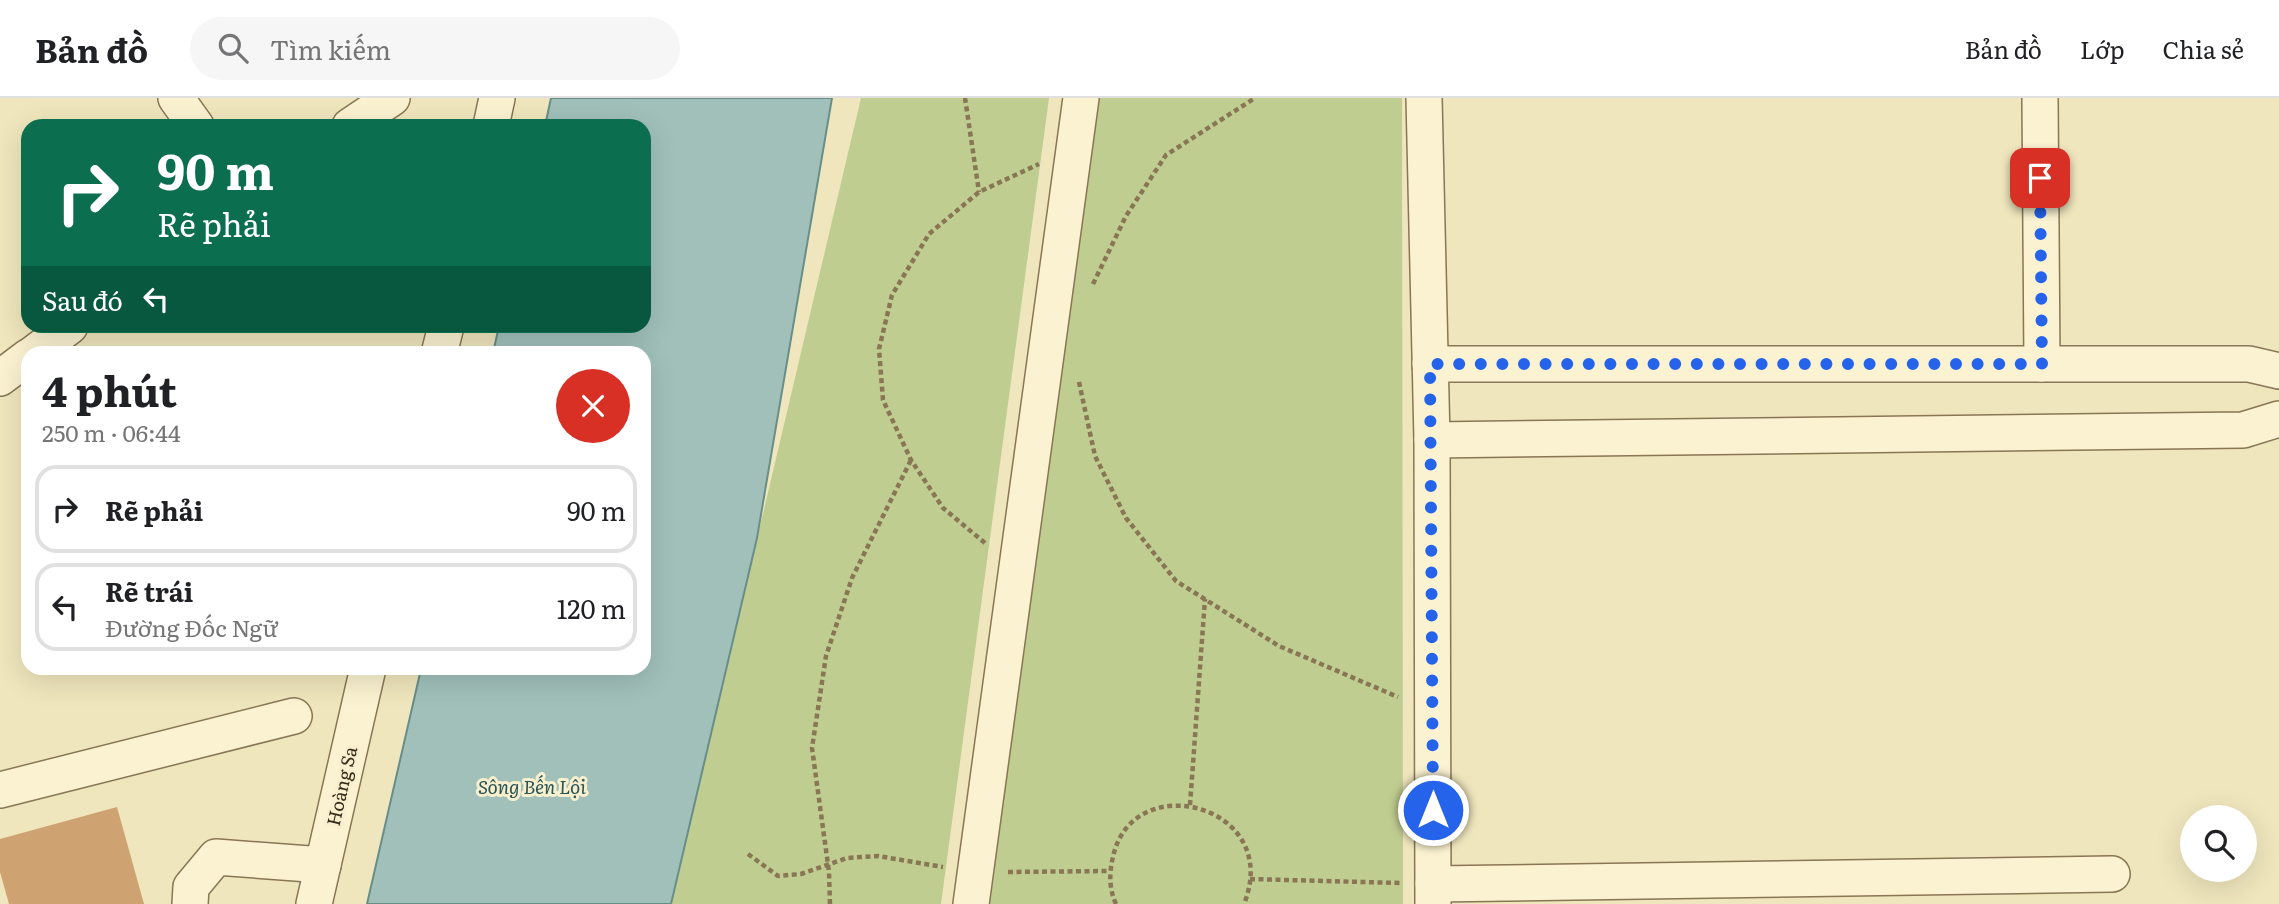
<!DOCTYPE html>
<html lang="vi">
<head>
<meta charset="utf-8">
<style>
	body { margin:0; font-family:Literata,serif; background:#f6f6f6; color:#202124; height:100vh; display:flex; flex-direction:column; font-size:26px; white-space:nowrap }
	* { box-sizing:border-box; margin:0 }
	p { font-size:23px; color:#757577 }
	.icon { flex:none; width:38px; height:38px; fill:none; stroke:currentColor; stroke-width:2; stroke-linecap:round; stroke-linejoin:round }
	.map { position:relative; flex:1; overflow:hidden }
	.side { position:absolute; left:21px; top:248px; width:630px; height:329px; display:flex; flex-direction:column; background:#fff; border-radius:21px; box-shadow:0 7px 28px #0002 }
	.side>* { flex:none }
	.banner { position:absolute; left:21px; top:21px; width:630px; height:214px; border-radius:21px; box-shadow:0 7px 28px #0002; background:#0b6e4f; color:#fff; overflow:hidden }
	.buttons { position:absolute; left:2180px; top:707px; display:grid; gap:14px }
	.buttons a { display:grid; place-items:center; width:77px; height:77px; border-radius:50%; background:#fff; box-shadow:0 7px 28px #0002; font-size:35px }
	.pin { position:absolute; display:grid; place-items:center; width:60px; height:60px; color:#fff; margin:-30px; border-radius:14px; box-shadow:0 4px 10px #0006 }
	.me { position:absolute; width:77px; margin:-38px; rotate:0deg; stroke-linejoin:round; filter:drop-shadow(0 0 5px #0008) }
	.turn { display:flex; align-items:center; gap:24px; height:147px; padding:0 21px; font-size:32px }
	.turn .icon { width:91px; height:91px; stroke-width:2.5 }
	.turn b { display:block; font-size:49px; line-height:60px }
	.then { display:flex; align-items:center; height:66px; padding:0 21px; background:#0003; gap:14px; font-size:26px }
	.round { display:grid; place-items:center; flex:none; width:74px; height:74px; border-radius:37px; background:#f6f6f6 }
	.head { display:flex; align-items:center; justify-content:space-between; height:119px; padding:0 21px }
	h1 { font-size:42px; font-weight:700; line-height:52px }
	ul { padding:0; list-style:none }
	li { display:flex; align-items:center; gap:21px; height:88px; margin:0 14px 10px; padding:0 7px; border:4px solid #e0e0e0; border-radius:21px }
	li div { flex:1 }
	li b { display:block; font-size:26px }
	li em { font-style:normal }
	header { display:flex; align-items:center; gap:42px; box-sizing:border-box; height:98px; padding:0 35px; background:#fff; border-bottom:2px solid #e0e0e0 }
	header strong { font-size:33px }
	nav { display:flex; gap:38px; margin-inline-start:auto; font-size:24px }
	.search { width:490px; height:63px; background:#f6f6f6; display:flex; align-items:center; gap:18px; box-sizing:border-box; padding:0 24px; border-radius:38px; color:#757577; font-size:26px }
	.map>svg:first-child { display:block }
	.green { fill:#c0cd91 }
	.water { fill:#a1c0ba; stroke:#688e89; stroke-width:2 }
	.building { fill:#cfa271 }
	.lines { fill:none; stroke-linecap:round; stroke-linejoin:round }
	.minor-casing { stroke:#887655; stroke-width:38 }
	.path { stroke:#887655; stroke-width:4.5; stroke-dasharray:5 3.5; stroke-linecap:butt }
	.minor { stroke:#faf2d0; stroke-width:35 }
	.route { stroke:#2563eb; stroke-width:12; stroke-dasharray:0 21.6 }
	.labels { text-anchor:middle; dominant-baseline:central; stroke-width:6; stroke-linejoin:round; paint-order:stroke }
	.street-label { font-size:18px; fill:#362b1b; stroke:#f7efcd }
	.water-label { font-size:19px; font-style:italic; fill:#295557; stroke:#f7efcd }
</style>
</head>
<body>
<header>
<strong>Bản đồ</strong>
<div class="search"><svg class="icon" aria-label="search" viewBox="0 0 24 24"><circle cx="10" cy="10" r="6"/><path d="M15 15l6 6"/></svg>Tìm kiếm</div>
<nav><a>Bản đồ</a><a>Lớp</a><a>Chia sẻ</a></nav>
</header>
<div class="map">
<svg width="2279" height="806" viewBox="0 0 2279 806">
	<rect width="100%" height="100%" fill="#efe6bd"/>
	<!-- green -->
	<g class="green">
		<path d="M861 0H1049L941 806H671Z"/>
		<path d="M1095 0H1402L1403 806H983Z"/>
	</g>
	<!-- water -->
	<path class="water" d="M551 0H832L757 440 671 806H367L421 571 644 570V256L493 255 499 228H644V28H545Z"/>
	<!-- building -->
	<path class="building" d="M117 709 144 806H9L0 774V741Z"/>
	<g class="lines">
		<defs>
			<g id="minor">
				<path d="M176 0 196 28"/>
				<path d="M1424 0 1432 342 1433 806"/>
				<path d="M2040 0 2042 266"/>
				<path d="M350 28 392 0"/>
				<path d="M491 28 497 0"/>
				<path d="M33 256 70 228"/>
				<path d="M439 256 446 228"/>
				<path d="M1430 266H2249L2279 273"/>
				<path d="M0 280 28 259"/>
				<path d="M1432 342 2243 332 2279 321"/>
				<path d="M0 692 294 618"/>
				<path d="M1433 786 2112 776"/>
				<path d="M190 806 191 789 216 759 323 767"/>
				<path d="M314 806 368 570"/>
				<path d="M971 806 1081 0"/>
			</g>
		</defs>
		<!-- minor casing -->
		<use href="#minor" class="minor-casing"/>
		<!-- path -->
		<g class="path">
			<path d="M965 0 979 94"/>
			<path d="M1093 186 1126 118 1166 57 1255 0"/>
			<path d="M1079 284 1095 358 1126 420 1176 483 1279 548 1398 599"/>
			<path d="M985 445 943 410 911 362 883 302 879 251 892 197 929 136 979 94 1039 66"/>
			<path d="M1190 707 1205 501"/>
			<path d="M748 756 778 778 801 776 847 760 878 758 943 769"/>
			<path d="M1008 774 1110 773"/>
			<path d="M1250 781 1400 785"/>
			<path d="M830 806 829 774 812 650 826 558 852 480 911 362"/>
			<path d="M1116 806C1109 791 1109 775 1113 759 1132 668 1284 707 1244 806"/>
		</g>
		<!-- minor -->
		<use href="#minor" class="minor"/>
	</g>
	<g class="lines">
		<!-- route -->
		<path class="route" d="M1433 712 1430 266H2042L2040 80"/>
	</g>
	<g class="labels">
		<!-- street labels -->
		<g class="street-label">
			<text transform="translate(341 688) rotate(-77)">Hoàng Sa</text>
		</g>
		<!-- water labels -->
		<g class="water-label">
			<text x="532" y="688">Sông Bến Lội</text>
		</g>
	</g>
</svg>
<div class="buttons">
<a><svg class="icon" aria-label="search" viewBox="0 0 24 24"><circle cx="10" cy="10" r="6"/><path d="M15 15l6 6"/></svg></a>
</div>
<div class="pin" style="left:2040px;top:80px;background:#d93025"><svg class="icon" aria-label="arrive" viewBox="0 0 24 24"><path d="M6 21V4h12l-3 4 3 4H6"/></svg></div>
<svg class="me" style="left:1433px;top:712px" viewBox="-20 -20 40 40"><circle r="17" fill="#2563eb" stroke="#fff" stroke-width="3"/><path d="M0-11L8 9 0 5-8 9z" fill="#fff"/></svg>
<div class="banner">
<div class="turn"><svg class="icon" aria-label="right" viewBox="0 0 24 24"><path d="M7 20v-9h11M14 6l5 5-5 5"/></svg><div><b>90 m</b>Rẽ phải</div></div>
<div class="then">Sau đó<svg class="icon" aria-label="left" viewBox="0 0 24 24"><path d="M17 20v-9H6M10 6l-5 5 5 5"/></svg></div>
</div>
<section class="side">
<div class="head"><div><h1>4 phút</h1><p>250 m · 06:44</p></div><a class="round" style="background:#d93025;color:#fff"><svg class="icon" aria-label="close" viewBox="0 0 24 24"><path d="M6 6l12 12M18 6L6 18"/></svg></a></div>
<ul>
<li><svg class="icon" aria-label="right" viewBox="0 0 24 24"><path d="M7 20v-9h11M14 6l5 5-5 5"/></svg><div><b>Rẽ phải</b></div><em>90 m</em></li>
<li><svg class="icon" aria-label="left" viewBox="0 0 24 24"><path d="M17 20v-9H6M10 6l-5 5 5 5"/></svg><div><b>Rẽ trái</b><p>Đường Đốc Ngữ</p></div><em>120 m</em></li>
</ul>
</section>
</div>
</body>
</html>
